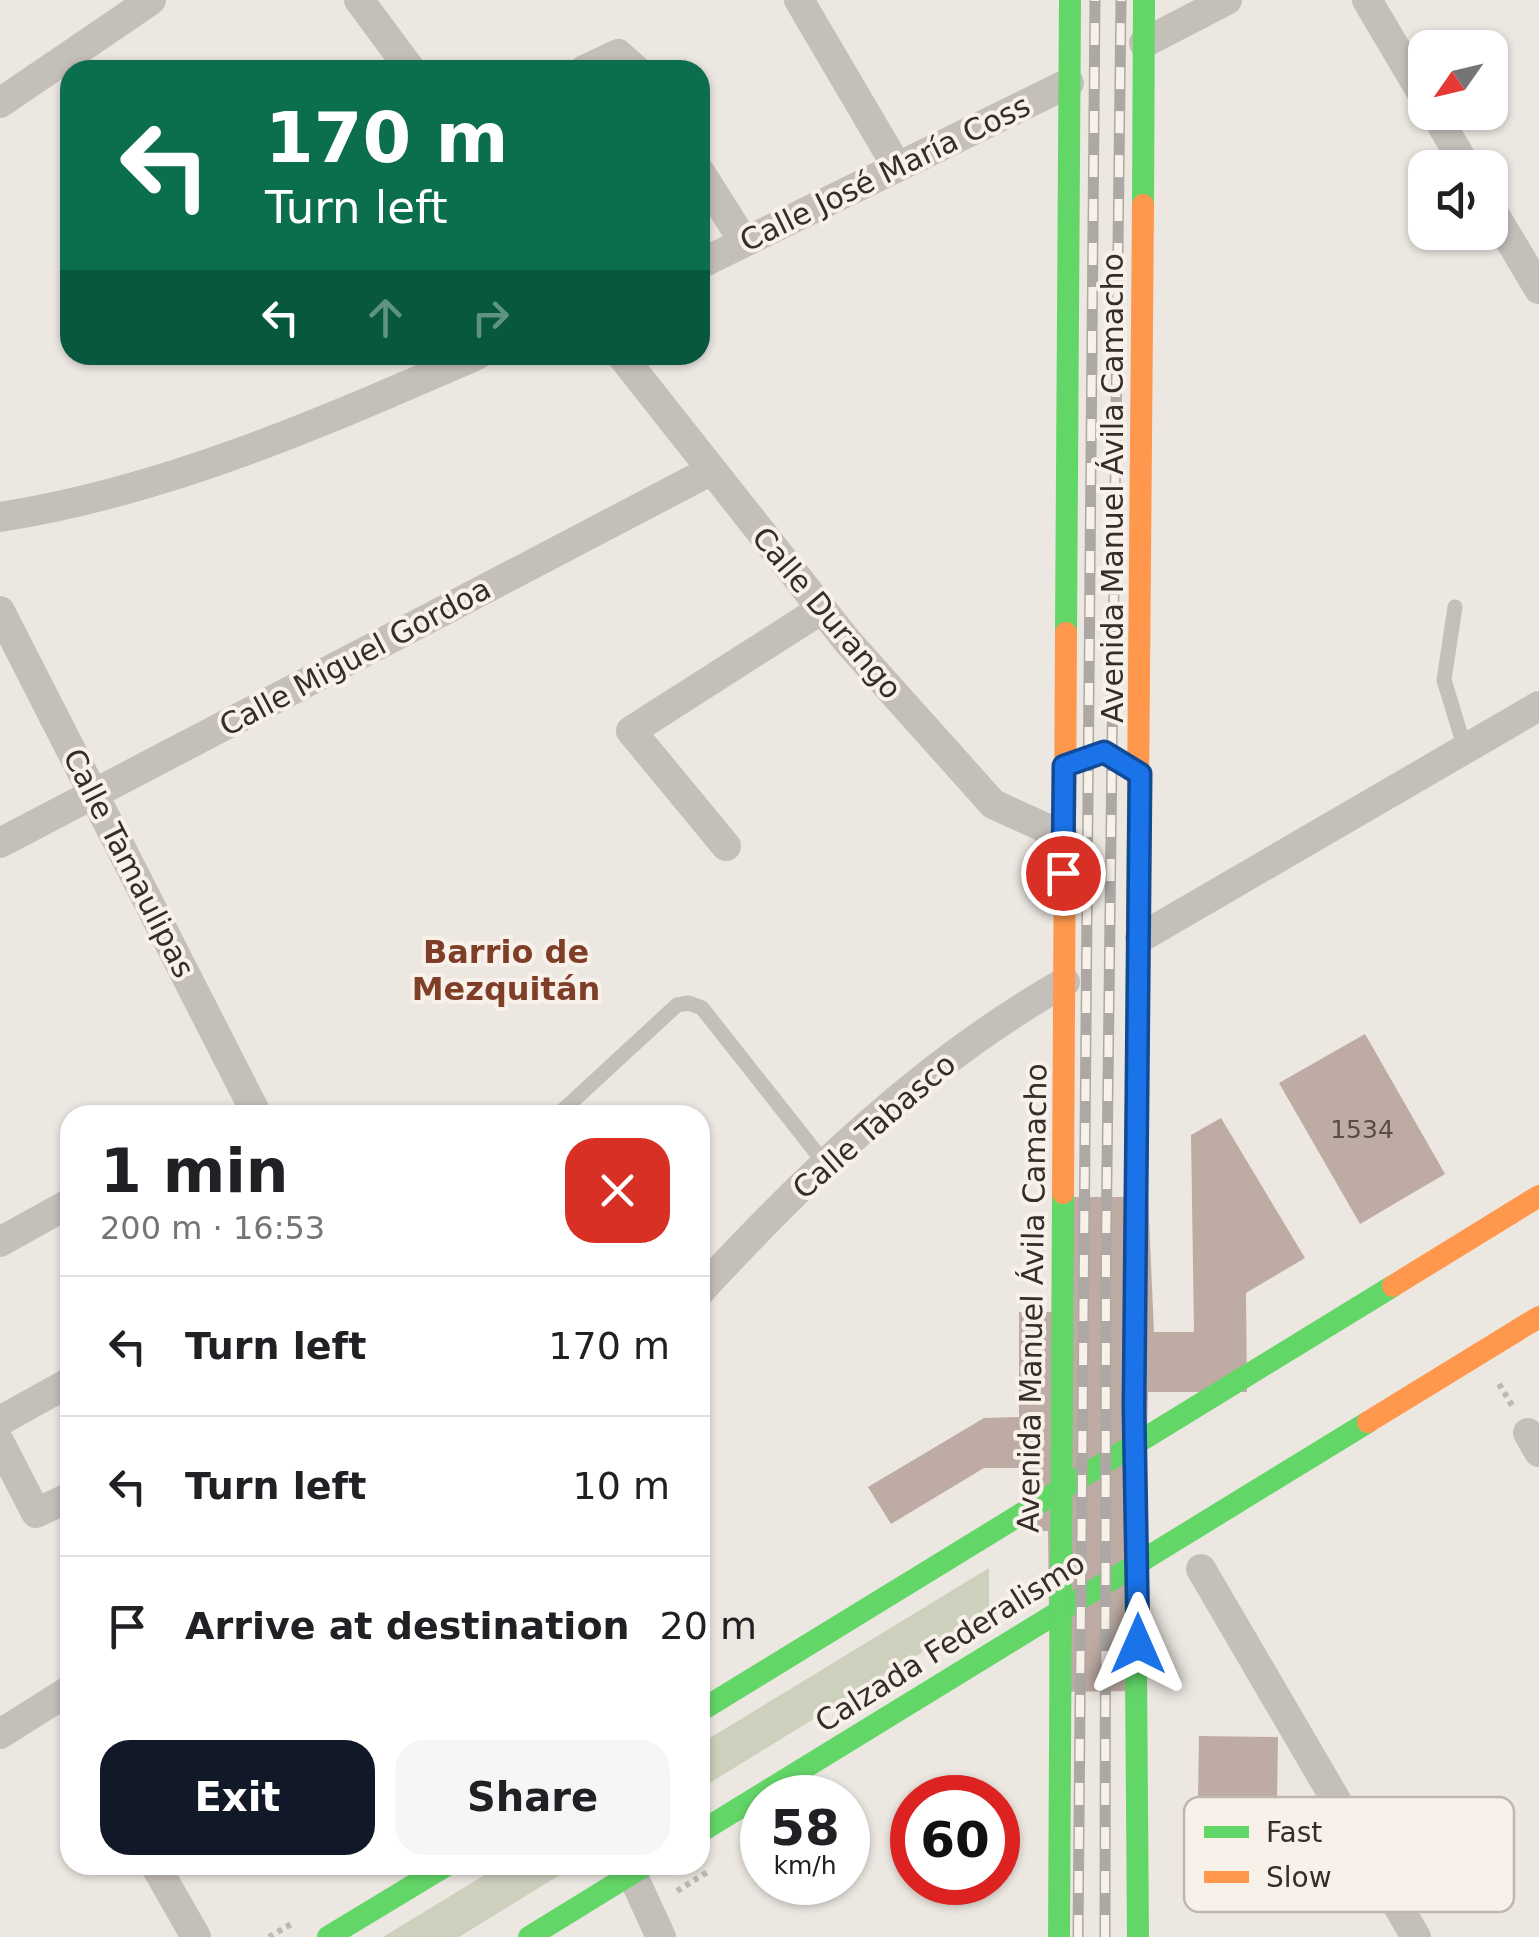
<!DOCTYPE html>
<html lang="en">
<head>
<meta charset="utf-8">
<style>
	body { margin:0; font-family:"DejaVu Sans",sans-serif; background:#f6f6f6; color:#202124; height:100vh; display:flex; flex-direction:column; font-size:38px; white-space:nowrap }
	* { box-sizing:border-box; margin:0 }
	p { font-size:32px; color:#757577 }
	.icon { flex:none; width:55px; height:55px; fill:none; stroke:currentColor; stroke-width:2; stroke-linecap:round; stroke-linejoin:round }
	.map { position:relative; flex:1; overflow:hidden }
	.panel { position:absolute; left:60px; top:1105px; width:650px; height:770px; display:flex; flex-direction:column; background:#fff; border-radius:30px; box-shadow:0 2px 8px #0004 }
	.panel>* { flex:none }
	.guide { position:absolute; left:60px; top:60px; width:650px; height:305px; border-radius:30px; box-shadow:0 2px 8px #0004; background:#0b6e4f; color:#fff; overflow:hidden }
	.needle { width:65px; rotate:236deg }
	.buttons { position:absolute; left:1408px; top:30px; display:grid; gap:20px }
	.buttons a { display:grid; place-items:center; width:100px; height:100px; border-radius:20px; background:#fff; box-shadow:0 2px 8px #0004; font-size:50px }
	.speed { position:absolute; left:740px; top:1775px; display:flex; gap:20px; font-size:50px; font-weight:700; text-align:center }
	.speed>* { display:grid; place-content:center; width:130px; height:130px; border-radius:50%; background:#fff; box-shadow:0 2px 8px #0004; line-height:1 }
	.speed small { font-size:25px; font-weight:400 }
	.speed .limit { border:15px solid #d22; background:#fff; color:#111 }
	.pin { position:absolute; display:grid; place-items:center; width:85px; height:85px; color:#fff; margin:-42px; border:5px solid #fff; border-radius:50%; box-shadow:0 2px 10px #0007 }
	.me { position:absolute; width:110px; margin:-55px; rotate:0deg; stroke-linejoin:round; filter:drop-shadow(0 0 8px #0008) }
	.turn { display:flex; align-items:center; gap:35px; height:210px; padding:0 40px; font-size:45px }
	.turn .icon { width:130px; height:130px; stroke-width:2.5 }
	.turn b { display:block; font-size:70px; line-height:85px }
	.lanes { display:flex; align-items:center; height:95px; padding:0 40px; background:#0003; justify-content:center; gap:50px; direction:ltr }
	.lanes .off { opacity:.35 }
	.round { display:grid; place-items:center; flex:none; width:105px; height:105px; border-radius:30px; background:#f6f6f6 }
	.summary { display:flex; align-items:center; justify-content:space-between; height:170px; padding:0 40px }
	h1 { font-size:60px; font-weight:600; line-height:75px }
	.primary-button { display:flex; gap:20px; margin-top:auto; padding:20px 40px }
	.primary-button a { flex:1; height:115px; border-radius:30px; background:#111827; color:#fff; font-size:40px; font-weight:600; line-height:115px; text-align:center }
	.primary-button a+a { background:#f6f6f6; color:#202124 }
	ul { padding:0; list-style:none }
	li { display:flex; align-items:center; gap:30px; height:140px; padding:0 40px; border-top:2px solid #e0e0e0 }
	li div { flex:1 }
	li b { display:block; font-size:38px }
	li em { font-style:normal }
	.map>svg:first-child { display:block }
	.green { fill:#cdd0bc }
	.building { fill:#beaca4 }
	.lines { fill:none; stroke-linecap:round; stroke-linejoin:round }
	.path { stroke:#bdb8b3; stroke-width:6; stroke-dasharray:5 5; stroke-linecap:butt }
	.lane { stroke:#c5bfba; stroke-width:15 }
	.street { stroke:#c5bfba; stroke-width:30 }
	.fast { stroke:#63d668; stroke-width:22 }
	.slow { stroke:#ff974d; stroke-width:22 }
	.rail-casing { stroke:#ada8a4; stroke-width:11 }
	.rail { stroke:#f8f1e9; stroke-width:8; stroke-dasharray:22; stroke-linecap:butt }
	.route-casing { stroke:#114b97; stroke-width:25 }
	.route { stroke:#1a73e8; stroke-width:18 }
	.labels { text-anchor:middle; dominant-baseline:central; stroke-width:8; stroke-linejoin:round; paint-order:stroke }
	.number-label { font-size:25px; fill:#574d48 }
	.street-label { font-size:30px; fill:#352d29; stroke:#f8f1e9 }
	.neighbourhood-label { font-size:32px; font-weight:bold; fill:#7e3e28; stroke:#f8f1e9 }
	.key { fill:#f8f1e9; stroke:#beb6af; stroke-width:2.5 }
	.key-label { font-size:28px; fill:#352d29 }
</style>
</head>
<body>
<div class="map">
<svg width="1539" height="1937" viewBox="0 0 1539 1937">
	<rect width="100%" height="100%" fill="#ece7e1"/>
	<!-- green -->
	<g class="green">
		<path d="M989 1568V1611L700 1789V1744Z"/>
		<path d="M501 1865H576L459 1937H383Z"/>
	</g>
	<!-- building -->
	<g class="building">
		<path d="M1365 1034 1445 1174 1360 1224 1279 1083Z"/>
		<path d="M1221 1118 1305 1258 1246 1293 1247 1392H1148L1141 1691 1050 1692 1048 1531H1022L1021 1468H984L891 1524 868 1487 984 1418 1019 1417V1312H1053L1052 1197H1148L1154 1332H1194L1191 1135Z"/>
		<path d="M1199 1736 1278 1737 1276 1862 1197 1861Z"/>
	</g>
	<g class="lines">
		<!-- path -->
		<g class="path">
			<path d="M1499 1384 1513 1407"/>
			<path d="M677 1891 709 1871"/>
			<path d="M269 1937 293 1923"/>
		</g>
		<!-- lane -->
		<g class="lane">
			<path d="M1455 607 1444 680 1465 749"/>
			<path d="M561 1112 677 1005 689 1003 702 1008 826 1165"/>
		</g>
		<!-- street -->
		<g class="street">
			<path d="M359 0 411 70"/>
			<path d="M799 0 896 165"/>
			<path d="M1367 0 1425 98"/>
			<path d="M1144 43 1227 0"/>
			<path d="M584 70 618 54 636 70"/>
			<path d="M0 103 151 0"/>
			<path d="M1434 112 1467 168"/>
			<path d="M700 172 744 242"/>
			<path d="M1490 207 1539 289"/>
			<path d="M700 264 1069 83"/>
			<path d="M621 355 848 642 993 804 1063 836"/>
			<path d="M0 517C167 491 323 422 477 355"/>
			<path d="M0 611 257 1115"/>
			<path d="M0 843 710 471"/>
			<path d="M726 846 631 731 822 609"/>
			<path d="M1140 938 1539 706"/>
			<path d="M0 1242 70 1203"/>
			<path d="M700 1291C808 1174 926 1061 1065 982"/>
			<path d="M0 1421 70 1382"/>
			<path d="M1528 1433 1539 1452"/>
			<path d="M0 1443 36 1513 70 1497"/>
			<path d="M1201 1569 1416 1937"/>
			<path d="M0 1734 70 1690"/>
			<path d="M155 1865 196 1937"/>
			<path d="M632 1874 661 1937"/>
		</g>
		<!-- fast -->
		<g class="fast">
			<path d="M1143 205 1144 0"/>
			<path d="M1066 633 1070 0"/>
			<path d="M700 1711 1393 1286"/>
			<path d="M700 1832 1368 1422"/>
			<path d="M328 1937 447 1865"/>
			<path d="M529 1937 646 1865"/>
			<path d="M1059 1937 1063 1193"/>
			<path d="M1138 1937 1134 1408 1138 793"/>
		</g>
		<!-- slow -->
		<g class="slow">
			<path d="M1138 793 1143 205"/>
			<path d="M1063 1193 1066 633"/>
			<path d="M1393 1286 1539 1196"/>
			<path d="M1368 1422 1539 1317"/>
		</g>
		<defs>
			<g id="rail">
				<path d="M1078 1937 1095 0"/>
				<path d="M1105 1937 1106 1251 1121 0"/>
			</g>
		</defs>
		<!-- rail casing -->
		<use href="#rail" class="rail-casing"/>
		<!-- rail -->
		<use href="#rail" class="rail"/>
	</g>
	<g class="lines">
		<defs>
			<path id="route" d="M1063 873 1064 766 1104 752 1140 774 1134 1408 1138 1644"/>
		</defs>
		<!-- route casing -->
		<use href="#route" class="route-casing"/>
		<!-- route -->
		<use href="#route" class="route"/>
	</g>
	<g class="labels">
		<!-- number labels -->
		<g class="number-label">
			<text x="1362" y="1129">1534</text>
		</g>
		<!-- street labels -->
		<g class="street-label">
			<text transform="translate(885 173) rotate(-26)">Calle José María Coss</text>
			<text transform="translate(1112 488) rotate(-90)">Avenida Manuel Ávila Camacho</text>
			<text transform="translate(827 613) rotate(50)">Calle Durango</text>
			<text transform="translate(355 657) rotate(-28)">Calle Miguel Gordoa</text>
			<text transform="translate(129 863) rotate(63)">Calle Tamaulipas</text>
			<text transform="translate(874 1126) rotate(-41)">Calle Tabasco</text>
			<text transform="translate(1032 1298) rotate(-89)">Avenida Manuel Ávila Camacho</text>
			<text transform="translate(950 1642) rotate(-32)">Calzada Federalismo</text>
		</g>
		<!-- neighbourhood labels -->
		<g class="neighbourhood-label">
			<text x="506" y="952">Barrio de<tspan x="506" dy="37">Mezquitán</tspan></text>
		</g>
	</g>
	<!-- legend -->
	<rect x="1184" y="1797" width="330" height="115" rx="15" class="key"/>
	<rect x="1204" y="1826" width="45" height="12" fill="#63d668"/>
	<rect x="1204" y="1871" width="45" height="12" fill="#ff974d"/>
	<g class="key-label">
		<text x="1266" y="1842">Fast</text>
		<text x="1266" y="1887">Slow</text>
	</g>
</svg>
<div class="buttons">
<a><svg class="needle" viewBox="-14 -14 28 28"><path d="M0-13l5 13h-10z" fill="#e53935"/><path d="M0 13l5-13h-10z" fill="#757577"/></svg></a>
<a><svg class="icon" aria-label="sound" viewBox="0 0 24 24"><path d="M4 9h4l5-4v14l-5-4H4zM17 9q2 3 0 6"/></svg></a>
</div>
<div class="speed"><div>58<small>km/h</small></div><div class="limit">60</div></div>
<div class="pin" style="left:1063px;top:873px;background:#d93025"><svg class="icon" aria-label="arrive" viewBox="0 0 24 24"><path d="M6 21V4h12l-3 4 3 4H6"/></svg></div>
<svg class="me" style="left:1138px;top:1644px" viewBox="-20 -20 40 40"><path d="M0-17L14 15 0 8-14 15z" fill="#1a73e8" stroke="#fff" stroke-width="4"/></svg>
<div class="guide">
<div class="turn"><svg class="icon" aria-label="left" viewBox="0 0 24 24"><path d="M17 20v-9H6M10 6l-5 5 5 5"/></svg><div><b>170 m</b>Turn left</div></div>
<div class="lanes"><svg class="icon" aria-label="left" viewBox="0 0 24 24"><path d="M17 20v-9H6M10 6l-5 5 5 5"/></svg><svg class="icon off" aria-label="ahead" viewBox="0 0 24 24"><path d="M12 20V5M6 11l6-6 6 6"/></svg><svg class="icon off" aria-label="right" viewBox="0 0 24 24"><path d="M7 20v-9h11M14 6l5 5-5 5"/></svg></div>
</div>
<section class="panel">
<div class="summary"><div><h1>1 min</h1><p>200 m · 16:53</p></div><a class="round" style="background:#d93025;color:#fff"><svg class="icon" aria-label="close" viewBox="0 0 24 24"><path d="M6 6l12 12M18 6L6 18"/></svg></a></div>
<ul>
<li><svg class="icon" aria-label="left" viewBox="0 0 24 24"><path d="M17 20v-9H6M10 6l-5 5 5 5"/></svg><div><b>Turn left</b></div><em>170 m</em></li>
<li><svg class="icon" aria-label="left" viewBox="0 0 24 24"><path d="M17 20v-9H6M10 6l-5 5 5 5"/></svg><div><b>Turn left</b></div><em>10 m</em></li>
<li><svg class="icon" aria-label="arrive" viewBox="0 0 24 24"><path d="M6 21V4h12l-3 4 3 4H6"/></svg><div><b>Arrive at destination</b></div><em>20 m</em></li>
</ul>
<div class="primary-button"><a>Exit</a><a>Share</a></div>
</section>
</div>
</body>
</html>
